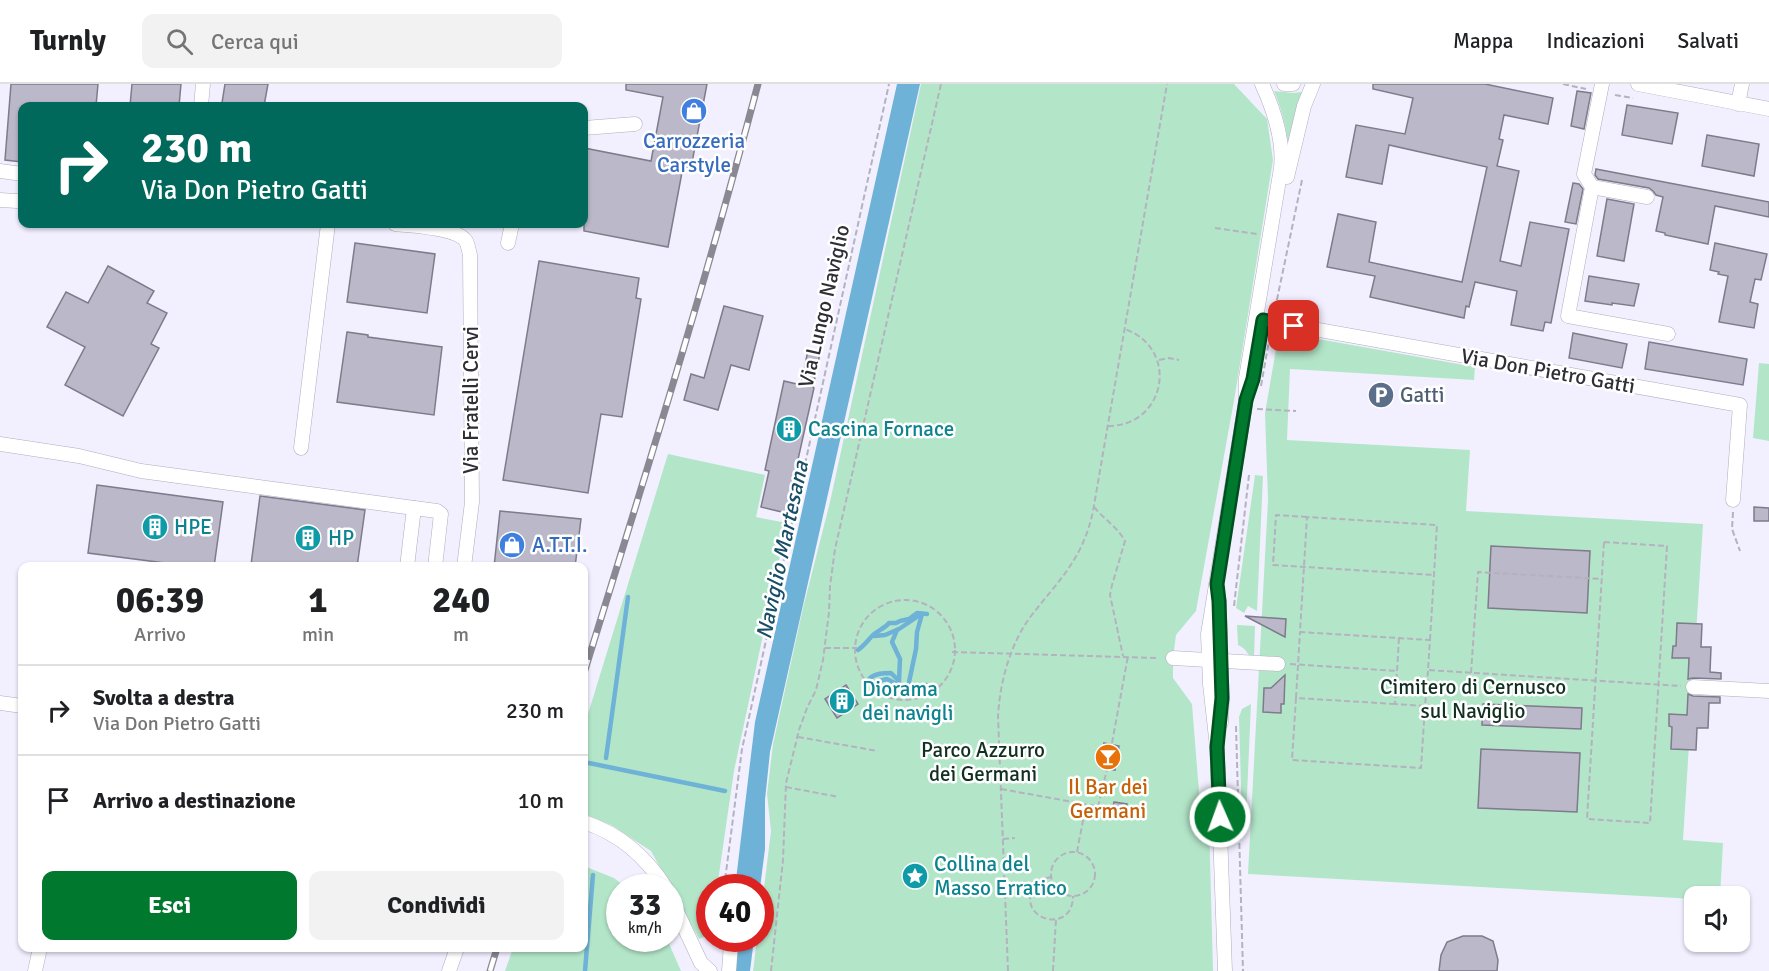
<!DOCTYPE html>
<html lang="it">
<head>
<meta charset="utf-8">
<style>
	body { margin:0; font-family:Signika,sans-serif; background:#f2f2f2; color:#202124; height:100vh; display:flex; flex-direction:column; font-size:22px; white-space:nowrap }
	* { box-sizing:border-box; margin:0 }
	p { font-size:20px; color:#757577 }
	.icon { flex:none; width:33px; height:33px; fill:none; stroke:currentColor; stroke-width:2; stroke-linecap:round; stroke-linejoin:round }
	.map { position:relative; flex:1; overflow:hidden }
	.panel { position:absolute; left:18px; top:478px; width:570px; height:390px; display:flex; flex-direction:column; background:#fff; border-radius:12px; box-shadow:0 2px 4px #0004 }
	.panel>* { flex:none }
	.banner { position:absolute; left:18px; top:18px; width:570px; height:126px; border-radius:12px; box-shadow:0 2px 4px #0004; background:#00695c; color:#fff; overflow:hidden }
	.fabs { position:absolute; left:1684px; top:802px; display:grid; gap:12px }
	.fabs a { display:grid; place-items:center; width:66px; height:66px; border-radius:12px; background:#fff; box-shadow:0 2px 4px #0004; font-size:30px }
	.speed { position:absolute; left:606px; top:790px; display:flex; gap:12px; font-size:30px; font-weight:700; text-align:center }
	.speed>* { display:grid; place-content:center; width:78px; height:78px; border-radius:50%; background:#fff; box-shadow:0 2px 4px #0004; line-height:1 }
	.speed small { font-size:15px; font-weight:400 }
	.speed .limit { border:9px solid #d22; background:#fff; color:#111 }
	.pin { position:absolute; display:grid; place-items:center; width:51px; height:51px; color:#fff; margin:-26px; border-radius:12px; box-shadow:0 3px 9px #0006 }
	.me { position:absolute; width:66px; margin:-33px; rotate:358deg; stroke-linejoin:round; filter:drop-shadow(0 0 4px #0008) }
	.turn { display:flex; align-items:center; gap:21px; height:126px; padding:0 24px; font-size:27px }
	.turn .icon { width:78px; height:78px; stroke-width:2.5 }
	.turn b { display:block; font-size:42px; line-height:51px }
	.eta { display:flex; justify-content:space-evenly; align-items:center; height:102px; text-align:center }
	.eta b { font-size:36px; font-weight:800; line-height:42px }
	.cta { display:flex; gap:12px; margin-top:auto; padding:12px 24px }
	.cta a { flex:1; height:69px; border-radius:12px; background:#00792f; color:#fff; font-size:24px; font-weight:800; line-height:69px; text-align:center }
	.cta a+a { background:#f2f2f2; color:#202124 }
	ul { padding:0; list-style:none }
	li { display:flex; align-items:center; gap:18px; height:90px; padding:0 24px; border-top:2px solid #e0e0e0 }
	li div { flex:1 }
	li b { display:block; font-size:22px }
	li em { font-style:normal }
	header { display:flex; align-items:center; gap:36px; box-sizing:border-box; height:84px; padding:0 30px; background:#fff; border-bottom:2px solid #e0e0e0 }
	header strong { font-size:28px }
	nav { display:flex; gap:33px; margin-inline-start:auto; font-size:21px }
	.search { width:420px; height:54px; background:#f2f2f2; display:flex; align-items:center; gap:15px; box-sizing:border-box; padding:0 21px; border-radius:12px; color:#757577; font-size:22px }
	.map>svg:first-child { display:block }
	.green { fill:#b3e6c9 }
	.water { fill:#6fb2d7 }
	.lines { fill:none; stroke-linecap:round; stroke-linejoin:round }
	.stream { stroke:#6fb2d7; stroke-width:4.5 }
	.building { fill:#bab8c9; stroke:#7e7b8b; stroke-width:1.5 }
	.minor-casing { stroke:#afadbe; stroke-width:15 }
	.path { stroke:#b4b2bf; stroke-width:2; stroke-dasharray:6 3; stroke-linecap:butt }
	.minor { stroke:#fff; stroke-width:14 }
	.rail-casing { stroke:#8a8993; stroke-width:7 }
	.rail { stroke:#fff; stroke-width:4.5; stroke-dasharray:14; stroke-linecap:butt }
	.route-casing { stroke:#004f1f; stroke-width:15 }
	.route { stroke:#00792f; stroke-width:10 }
	.labels { text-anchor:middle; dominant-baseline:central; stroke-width:5; stroke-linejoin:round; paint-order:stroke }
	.shop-label { font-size:21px; fill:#366cbe; stroke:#fff }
	.street-label { font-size:21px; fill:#2f2e35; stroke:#fff }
	.service-label { font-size:21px; fill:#4e5e75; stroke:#fff; text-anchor:start }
	.culture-label { font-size:21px; fill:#0d838f; stroke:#fff; text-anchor:start }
	.park-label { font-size:21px; fill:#123021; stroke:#fff }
	.food-label { font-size:21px; fill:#c56008; stroke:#fff }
	.water-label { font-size:22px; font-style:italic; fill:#194e68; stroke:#fff }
</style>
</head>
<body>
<header>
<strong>Turnly</strong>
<div class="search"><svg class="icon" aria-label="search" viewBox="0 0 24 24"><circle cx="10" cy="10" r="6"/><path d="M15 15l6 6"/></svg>Cerca qui</div>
<nav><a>Mappa</a><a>Indicazioni</a><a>Salvati</a></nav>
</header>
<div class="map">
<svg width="1769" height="887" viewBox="0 0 1769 887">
	<rect width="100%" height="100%" fill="#f2f0ff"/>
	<!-- green -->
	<g class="green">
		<path d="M921 0H1234L1267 35 1273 76 1235 311 1196 527 1176 551 1173 574V594L1192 620 1201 733 1209 737 1213 887H753L757 855H760L761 828 771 747 767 710 773 660 803 524 830 418Z"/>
		<path d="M1274 7 1293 9 1302 8 1289 67C1287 46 1282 26 1274 7Z"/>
		<path d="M1279 248 1475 283 1474 296 1290 285 1287 356 1470 366 1466 427 1703 440 1683 756 1723 759 1720 813H1695V815L1248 790 1268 416 1265 329Z"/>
		<path d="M1759 279 1769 280V357L1753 354Z"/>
		<path d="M668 370 765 391 756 433 787 439 734 687 717 804H710L709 851 699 855 651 767 611 741 584 730V643Z"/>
		<path d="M1255 391 1263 392 1257 527 1248 522 1244 529 1236 524Z"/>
		<path d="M1237 541 1255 542 1254 576C1247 572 1248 565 1238 561Z"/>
		<path d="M1251 620 1246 735 1242 739 1239 633 1242 625Z"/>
		<path d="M584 782 614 794 627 804H620V855H667L681 887H505L513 864H584Z"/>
	</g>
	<!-- water -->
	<g class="water">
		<path d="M897 0H920L770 668 765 716V765L760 804H735L755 638Z"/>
		<path d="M729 855H754L750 887H732Z"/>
	</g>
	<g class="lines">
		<!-- stream -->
		<g class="stream">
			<path d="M897 546 892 558 900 575 899 597"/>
			<path d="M874 552 885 551 899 545 920 531"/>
			<path d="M858 566C865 561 868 556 873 551 879 546 885 544 889 539H896L900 537 909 535 917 529 927 530"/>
			<path d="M869 595C875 589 884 589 891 589L899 597"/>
			<path d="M875 598 887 595C900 601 912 611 926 601L931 602"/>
			<path d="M909 605 908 603 916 565 917 548 922 530"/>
			<path d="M606 674 628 513"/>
			<path d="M589 679 725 707"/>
			<path d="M585 887 593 791"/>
		</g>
	</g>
	<!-- building -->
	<g class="building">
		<path d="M11 0H98L96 22H22V78L5 76Z"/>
		<path d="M132 0H181L179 22H130Z"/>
		<path d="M225 0H268L264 22H239L222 19Z"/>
		<path d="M626 0H707L691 84 683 83 668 163 584 147V64L651 77 663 13 626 6Z"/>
		<path d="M1373 0H1485L1553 14 1548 40 1504 31 1499 55 1503 56 1497 82 1519 87 1500 177 1521 182 1530 138 1569 145 1551 239 1545 238 1543 247 1511 241 1517 207 1475 198 1469 223 1466 222 1464 234 1370 213 1375 192 1327 183 1338 130 1376 138 1369 178 1462 198 1487 83 1389 61 1382 100 1346 93 1356 41 1405 50 1413 14 1373 5Z"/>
		<path d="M1577 7 1591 9 1584 45 1571 42Z"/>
		<path d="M1627 21 1678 29 1672 60 1622 51Z"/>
		<path d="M1707 51 1759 60 1754 92 1702 82Z"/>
		<path d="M1596 85 1769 118V133L1715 122 1708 160 1665 151V149L1656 147 1663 113 1656 111 1653 107 1649 104 1598 95 1595 91Z"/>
		<path d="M1573 99 1579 100 1583 105 1576 140 1565 138Z"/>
		<path d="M1607 115 1634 120 1624 177 1597 172Z"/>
		<path d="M355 159 435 170 427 229 347 218Z"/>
		<path d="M1715 159 1767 170 1761 196 1755 195 1750 218 1758 220 1754 244 1719 238 1728 192 1718 190 1719 188 1710 186Z"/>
		<path d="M539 177 639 194 636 214 641 215 622 333 601 330 588 409 503 396Z"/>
		<path d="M108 182 154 207 147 219 167 229 151 260 159 264 123 332 65 301 85 263 47 243 66 208 88 219Z"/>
		<path d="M1589 192 1639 200 1634 222 1612 219V221L1585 217Z"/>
		<path d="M724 222 763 232 749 286 731 281 718 326 684 316 691 290 704 294Z"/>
		<path d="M347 248 368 251V253L442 263 434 331 337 318Z"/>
		<path d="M1573 249 1627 260 1622 284 1569 274Z"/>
		<path d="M1649 258 1747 275 1743 301 1645 285Z"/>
		<path d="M808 266 820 269 813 303 814 304 786 429 761 423 769 387 765 386 784 297 801 301Z"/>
		<path d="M97 401 223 418 214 483H196L88 469Z"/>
		<path d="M260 412 365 426 357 483H261L251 481Z"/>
		<path d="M1754 423 1769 424V437H1754Z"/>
		<path d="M500 427 581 435 575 483H494Z"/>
		<path d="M1491 462 1590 467 1587 529 1488 524Z"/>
		<path d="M1245 532 1286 535 1285 553Z"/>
		<path d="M1677 539 1702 540 1701 563H1711L1710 588 1721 589V595L1693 594 1688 595 1689 574H1672L1673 562H1676Z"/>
		<path d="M1285 591 1284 620H1281V629L1263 628 1264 604H1271Z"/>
		<path d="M846 601 858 620 837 634 825 615Z"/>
		<path d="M1688 610 1693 612 1720 613V619H1709L1708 644H1697L1696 666 1671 665 1672 643 1669 642V630L1687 631Z"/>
		<path d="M1483 620 1582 624 1581 645 1482 641Z"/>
		<path d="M1104 659 1119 662 1115 686 1100 683Z"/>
		<path d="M1481 665 1580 669 1577 728 1478 724Z"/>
		<path d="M1114 718 1127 720 1125 735 1111 733Z"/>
		<path d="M1463 852H1482L1493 857 1498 876 1497 887H1439L1441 871 1447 858Z"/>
	</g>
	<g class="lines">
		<defs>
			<g id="minor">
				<path d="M1284 0H1293"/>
				<path d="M1602 0 1584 90 1592 103 1568 232 1668 250"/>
				<path d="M1638 0 1769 25"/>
				<path d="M1738 20 1742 0"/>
				<path d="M201 22 203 0"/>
				<path d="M584 44 635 40"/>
				<path d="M0 87 22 90"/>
				<path d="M1287 93 1304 22 1313 0"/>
				<path d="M1592 103 1647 113"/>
				<path d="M0 116 17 117"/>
				<path d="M395 140C411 142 456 143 466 157 468 161 469 167 470 171L472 418 464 483"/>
				<path d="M508 159 512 140"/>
				<path d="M1263 236 1740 321 1733 416"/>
				<path d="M0 360 79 372 141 387 414 424 407 483"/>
				<path d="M301 364 328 140"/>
				<path d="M414 424 437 427 441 430 435 483"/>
				<path d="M1219 517 1222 614 1221 639"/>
				<path d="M1173 574 1278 580"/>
				<path d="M1693 603 1769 607"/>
				<path d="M0 619 22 622"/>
				<path d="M584 738C620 750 645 772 666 804"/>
				<path d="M670 813 701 879 710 887"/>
				<path d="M35 887 40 864"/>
				<path d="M449 887 457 864"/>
				<path d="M729 887 731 860"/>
				<path d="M1225 887 1217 663 1210 600 1208 550 1246 316V294L1281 84C1284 55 1274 26 1262 0"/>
			</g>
		</defs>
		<!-- minor casing -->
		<use href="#minor" class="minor-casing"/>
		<!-- path -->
		<g class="path">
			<path d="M1563 0 1586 5"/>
			<path d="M1615 11 1633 14"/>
			<path d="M1215 144 1257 150"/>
			<path d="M1275 225 1302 96"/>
			<path d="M1159 276 1169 274 1179 276"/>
			<path d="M1261 302 1270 251"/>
			<path d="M1257 325 1296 327"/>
			<path d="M1108 342C1166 342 1180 265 1125 245"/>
			<path d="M1094 423C1104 435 1118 444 1125 457L1112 501 1110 511 1123 572"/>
			<path d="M1733 428 1732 445 1740 467"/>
			<path d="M1307 433 1276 431 1273 481 1434 491"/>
			<path d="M1604 458 1667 462 1650 739 1587 735Z"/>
			<circle cx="905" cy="566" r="50"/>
			<path d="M1234 522 1249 391"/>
			<path d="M1399 554 1395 620 1425 622 1428 587"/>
			<path d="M1430 556 1437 441 1307 433 1300 548 1430 556 1428 586 1681 602"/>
			<path d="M825 564H857"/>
			<path d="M952 568 1158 574"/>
			<path d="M1290 580 1397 587"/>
			<path d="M1471 589 1478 488 1601 495"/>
			<path d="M1296 614 1300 548"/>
			<path d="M1395 620 1296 614 1292 676 1421 684 1425 622"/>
			<path d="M1236 642 1243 887"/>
			<path d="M798 653 878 667"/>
			<path d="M1112 659 1128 572"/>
			<path d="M786 703 839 713"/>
			<path d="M1001 705 1112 725"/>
			<path d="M1098 723 1107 685"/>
			<path d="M1003 755 1015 754"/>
			<path d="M1077 768 1086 721"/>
			<circle cx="1073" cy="790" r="22"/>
			<path d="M1051 793C1043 795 1036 798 1032 807 1020 837 1073 850 1073 812"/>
			<path d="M724 804 742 665 889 0"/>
			<path d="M771 887 783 776 786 699 799 646 807 624 816 606 823 576 829 528 830 502 835 465 941 0"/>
			<path d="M1008 887 998 632C1000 598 1010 560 1031 532 1059 496 1083 475 1093 427L1167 0"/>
			<path d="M1053 887 1056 835"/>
		</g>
		<!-- minor -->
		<use href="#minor" class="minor"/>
		<defs>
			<g id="rail">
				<path d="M584 589C645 393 706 198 758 0"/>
				<path d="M490 887 497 864"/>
			</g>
		</defs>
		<!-- rail casing -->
		<use href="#rail" class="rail-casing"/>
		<!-- rail -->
		<use href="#rail" class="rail"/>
	</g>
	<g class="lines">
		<defs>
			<path id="route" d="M1220 733 1217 663 1222 614 1219 517 1217 500 1246 316 1253 295 1263 236 1294 242"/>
		</defs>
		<!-- route casing -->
		<use href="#route" class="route-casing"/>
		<!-- route -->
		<use href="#route" class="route"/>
	</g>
	<!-- icons -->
	<defs>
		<symbol id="shop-disc" viewBox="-11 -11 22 22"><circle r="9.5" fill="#3f7fe0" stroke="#fff"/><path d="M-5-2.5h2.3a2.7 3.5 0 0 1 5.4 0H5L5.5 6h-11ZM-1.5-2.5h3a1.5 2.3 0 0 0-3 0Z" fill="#fff"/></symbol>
		<symbol id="parking-disc" viewBox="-11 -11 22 22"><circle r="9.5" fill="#5c6f8a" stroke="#fff"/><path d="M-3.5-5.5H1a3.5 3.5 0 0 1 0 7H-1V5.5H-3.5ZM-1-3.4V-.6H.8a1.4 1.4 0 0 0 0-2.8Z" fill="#fff"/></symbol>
		<symbol id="building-disc" viewBox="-11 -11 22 22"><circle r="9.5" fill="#0f9aa8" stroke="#fff"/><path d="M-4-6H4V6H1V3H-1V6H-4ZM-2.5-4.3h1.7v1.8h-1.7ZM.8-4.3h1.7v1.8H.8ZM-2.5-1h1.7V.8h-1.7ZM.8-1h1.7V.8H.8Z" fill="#fff"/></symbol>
		<symbol id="bar-disc" viewBox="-11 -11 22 22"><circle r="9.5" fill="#e8710a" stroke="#fff"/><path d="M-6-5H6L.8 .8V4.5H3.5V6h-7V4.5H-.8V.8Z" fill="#fff"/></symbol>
		<symbol id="sight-disc" viewBox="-11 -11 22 22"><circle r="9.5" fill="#0f9aa8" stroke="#fff"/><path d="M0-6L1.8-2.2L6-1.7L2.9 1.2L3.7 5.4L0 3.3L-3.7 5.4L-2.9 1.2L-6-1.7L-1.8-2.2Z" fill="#fff"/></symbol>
	</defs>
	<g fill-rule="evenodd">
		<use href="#shop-disc" x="679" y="12" width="30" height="30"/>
		<use href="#parking-disc" x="1366" y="296" width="30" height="30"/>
		<use href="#building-disc" x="774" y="330" width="30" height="30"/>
		<use href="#building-disc" x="140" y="428" width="30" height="30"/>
		<use href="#building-disc" x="293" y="439" width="30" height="30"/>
		<use href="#shop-disc" x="497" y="446" width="30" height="30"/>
		<use href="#building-disc" x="827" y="602" width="30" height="30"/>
		<use href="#bar-disc" x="1093" y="658" width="30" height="30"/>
		<use href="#sight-disc" x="900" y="777" width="30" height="30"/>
	</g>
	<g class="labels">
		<!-- shop labels -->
		<g class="shop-label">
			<text x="694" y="57">Carrozzeria<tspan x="694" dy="24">Carstyle</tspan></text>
			<text x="532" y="461" text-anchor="start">A.T.T.I.</text>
		</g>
		<!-- street labels -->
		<g class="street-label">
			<text transform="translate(824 222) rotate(-77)">Via Lungo Naviglio</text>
			<text transform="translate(1548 287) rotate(10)">Via Don Pietro Gatti</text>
			<text transform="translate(471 316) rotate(-90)">Via Fratelli Cervi</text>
		</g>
		<!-- service labels -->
		<g class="service-label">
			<text x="1400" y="311">Gatti</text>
		</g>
		<!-- culture labels -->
		<g class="culture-label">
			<text x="808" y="345">Cascina Fornace</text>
			<text x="174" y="443">HPE</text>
			<text x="328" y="454">HP</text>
			<text x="862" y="605">Diorama<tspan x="862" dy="24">dei navigli</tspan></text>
			<text x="934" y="780">Collina del<tspan x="934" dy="24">Masso Erratico</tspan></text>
		</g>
		<!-- park labels -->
		<g class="park-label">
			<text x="1473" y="603">Cimitero di Cernusco<tspan x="1473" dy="24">sul Naviglio</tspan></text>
			<text x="983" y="666">Parco Azzurro<tspan x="983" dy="24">dei Germani</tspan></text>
		</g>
		<!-- food labels -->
		<g class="food-label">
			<text x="1108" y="703">Il Bar dei<tspan x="1108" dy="24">Germani</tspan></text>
		</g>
		<!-- water labels -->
		<g class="water-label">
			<text transform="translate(782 466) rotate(-78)">Naviglio Martesana</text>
		</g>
	</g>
</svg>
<div class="fabs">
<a><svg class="icon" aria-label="sound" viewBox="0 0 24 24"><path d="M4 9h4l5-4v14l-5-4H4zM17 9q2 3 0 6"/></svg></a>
</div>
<div class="speed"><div>33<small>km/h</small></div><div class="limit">40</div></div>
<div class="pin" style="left:1294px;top:242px;background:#d93025"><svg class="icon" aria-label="arrive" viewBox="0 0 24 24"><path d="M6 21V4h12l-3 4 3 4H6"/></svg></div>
<svg class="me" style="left:1220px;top:733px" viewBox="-20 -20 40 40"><circle r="17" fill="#00792f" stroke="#fff" stroke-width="3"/><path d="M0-11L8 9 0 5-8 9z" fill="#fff"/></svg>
<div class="banner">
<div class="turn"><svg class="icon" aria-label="right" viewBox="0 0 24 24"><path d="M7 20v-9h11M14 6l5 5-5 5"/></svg><div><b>230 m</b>Via Don Pietro Gatti</div></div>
</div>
<section class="panel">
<div class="eta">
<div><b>06:39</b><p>Arrivo</p></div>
<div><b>1</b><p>min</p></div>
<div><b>240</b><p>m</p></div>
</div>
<ul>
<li><svg class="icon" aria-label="right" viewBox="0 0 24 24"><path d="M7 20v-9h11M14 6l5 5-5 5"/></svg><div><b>Svolta a destra</b><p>Via Don Pietro Gatti</p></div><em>230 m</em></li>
<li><svg class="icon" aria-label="arrive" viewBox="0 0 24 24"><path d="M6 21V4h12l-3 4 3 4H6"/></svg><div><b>Arrivo a destinazione</b></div><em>10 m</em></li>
</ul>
<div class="cta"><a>Esci</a><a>Condividi</a></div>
</section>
</div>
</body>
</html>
